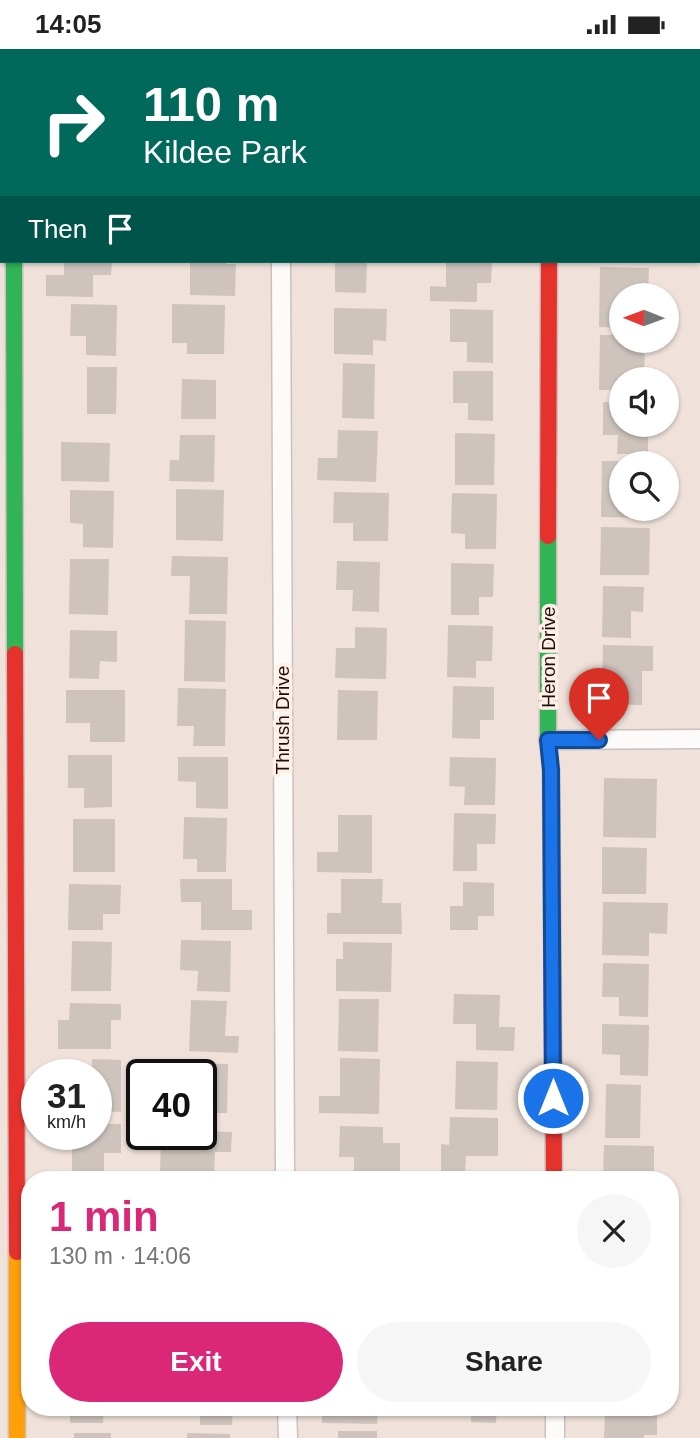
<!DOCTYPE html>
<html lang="en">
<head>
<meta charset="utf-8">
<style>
	body { margin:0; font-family:Arial,sans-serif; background:#f6f6f6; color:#222; height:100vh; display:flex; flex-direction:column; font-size:26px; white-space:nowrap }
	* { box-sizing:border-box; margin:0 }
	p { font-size:23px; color:#767676 }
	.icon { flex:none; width:38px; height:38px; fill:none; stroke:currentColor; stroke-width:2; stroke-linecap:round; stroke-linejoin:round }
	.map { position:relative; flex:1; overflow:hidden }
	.sheet { position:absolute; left:21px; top:1122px; width:658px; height:245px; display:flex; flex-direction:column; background:#fff; border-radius:28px; box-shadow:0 2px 5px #0004 }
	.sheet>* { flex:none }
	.top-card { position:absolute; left:0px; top:0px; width:700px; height:214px; box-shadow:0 2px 5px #0004; background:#00695c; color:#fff; overflow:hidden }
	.needle { width:46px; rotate:271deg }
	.controls { position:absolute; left:609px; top:234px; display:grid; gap:14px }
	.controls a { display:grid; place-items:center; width:70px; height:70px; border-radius:50%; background:#fff; box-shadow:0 2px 5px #0004; font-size:35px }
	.speed { position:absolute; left:21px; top:1010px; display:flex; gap:14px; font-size:35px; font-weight:700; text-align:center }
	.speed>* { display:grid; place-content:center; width:91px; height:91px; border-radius:50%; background:#fff; box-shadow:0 2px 5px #0004; line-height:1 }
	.speed small { font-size:18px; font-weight:400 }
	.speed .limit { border:4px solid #111; border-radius:10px; background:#fff; color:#111 }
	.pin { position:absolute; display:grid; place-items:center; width:60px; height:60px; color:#fff; margin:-72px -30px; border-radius:50% 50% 50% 0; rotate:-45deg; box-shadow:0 0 7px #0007 }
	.pin .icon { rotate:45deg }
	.me { position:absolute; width:77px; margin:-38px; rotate:0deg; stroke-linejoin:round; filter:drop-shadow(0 0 5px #0008) }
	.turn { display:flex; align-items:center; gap:24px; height:147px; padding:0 28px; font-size:32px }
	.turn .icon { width:91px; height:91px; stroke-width:2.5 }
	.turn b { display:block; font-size:49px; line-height:60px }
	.then { display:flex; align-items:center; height:66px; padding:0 28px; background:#0003; gap:14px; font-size:26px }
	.round { display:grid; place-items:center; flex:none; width:74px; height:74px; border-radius:37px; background:#f6f6f6 }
	.overview { display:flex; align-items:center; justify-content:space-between; height:119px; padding:0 28px }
	h1 { font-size:42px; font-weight:600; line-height:52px; color:#db2777 }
	.primary-button { display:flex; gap:14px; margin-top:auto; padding:14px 28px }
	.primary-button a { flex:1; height:80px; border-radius:42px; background:#db2777; color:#fff; font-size:28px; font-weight:600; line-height:80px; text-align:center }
	.primary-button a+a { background:#f6f6f6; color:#222 }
	.status { display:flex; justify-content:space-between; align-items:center; height:49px; padding:0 35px; background:#fff; direction:ltr }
	.status svg { height:19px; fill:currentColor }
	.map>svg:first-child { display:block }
	.building { fill:#cec4bd }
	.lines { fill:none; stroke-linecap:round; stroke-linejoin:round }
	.street-casing { stroke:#cbc0ba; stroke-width:21 }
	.fast-casing { stroke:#cbc0ba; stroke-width:19 }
	.slow-casing { stroke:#cbc0ba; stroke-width:19 }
	.jam-casing { stroke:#cbc0ba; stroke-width:19 }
	.street { stroke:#fdfbfa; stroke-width:18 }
	.fast { stroke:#30b455; stroke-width:16 }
	.slow { stroke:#ff9f0a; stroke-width:16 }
	.jam { stroke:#e5322d; stroke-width:16 }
	.route-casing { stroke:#114b97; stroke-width:18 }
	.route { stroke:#1a73e8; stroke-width:12 }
	.labels { text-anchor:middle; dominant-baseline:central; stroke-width:7; stroke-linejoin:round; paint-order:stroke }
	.street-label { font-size:19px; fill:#19100c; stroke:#ffefe7 }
</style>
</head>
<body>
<div class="status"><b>14:05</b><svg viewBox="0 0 49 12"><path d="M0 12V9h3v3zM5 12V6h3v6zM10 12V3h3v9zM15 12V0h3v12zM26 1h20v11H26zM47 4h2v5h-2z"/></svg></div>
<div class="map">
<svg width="700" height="1389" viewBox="0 0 700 1389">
	<rect width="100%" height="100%" fill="#f0e2db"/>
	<!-- building -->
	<g class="building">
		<path d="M64 212H112L111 226H93V248L46 247V226H64Z"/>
		<path d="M190 212H226V215H236L235 247 190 246Z"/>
		<path d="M335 212H367L366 244 335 243Z"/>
		<path d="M446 212H492L491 234H477V253L430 252V237L446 238Z"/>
		<path d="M600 218 649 219 648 247H621V279L599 278Z"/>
		<path d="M71 255 117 256 116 307 86 306V287H70Z"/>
		<path d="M172 255 225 256 224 305H187V294H172Z"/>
		<path d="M334 259 387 260 386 292 373 291V306L334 305Z"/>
		<path d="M450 260 493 261V314L467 313V293H450Z"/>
		<path d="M600 286H621V292H645L644 331H621V341H599Z"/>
		<path d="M343 314 375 315 374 370 342 369Z"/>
		<path d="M87 318H117L116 365H87Z"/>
		<path d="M453 322H493V372L468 371V354H453Z"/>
		<path d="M182 330 216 331V370H181Z"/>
		<path d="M603 353 621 354V376H648V405H617L618 386H603Z"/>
		<path d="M338 381 378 382 376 433 317 431 318 409H337Z"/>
		<path d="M455 384 495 385 494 436H455Z"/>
		<path d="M180 386H215L214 433 169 432 170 411H179Z"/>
		<path d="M61 393 110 394 109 433 61 432Z"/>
		<path d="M602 412H646V415H621V460H649V469L601 468Z"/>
		<path d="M176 440 224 441 223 492 176 491Z"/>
		<path d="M70 441 114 442 113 499 83 498V475L70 474Z"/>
		<path d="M334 443 389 444 388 492H353V474H333Z"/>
		<path d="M452 444 497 445 496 500H465V485L451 484Z"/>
		<path d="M601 478 650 479 649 526H600Z"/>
		<path d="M172 507 228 508 227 565H189L190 527H171Z"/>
		<path d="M70 510H109L108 566 69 565Z"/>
		<path d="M337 512 380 513 379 563 352 562 353 541H336Z"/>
		<path d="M451 514 494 515 493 548H479V566H451Z"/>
		<path d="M603 537 644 538 643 563 631 562V589L602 588Z"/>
		<path d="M185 571 226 572 225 633 184 632Z"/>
		<path d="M448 576 493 577 492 612H476V629L447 628Z"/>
		<path d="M355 578 387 579 386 630 335 629 336 599H355Z"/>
		<path d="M70 581 117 582V613L100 612 99 630 69 629Z"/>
		<path d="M603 596 653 597V622H642V656L584 655V634H602Z"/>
		<path d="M453 637 494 638V671H480V690L452 689Z"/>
		<path d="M178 639 226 640 225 697H193L194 677H177Z"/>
		<path d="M66 641H125V693H90V674H66Z"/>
		<path d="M338 641 378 642 377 691H337Z"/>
		<path d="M68 706H112V758L84 759V739H68Z"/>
		<path d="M178 708H228V760L196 759V733L178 732Z"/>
		<path d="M450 708 496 709 495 756H464L465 738 449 737Z"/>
		<path d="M604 729 657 730 656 789 603 788Z"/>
		<path d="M454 764 496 765 495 795H477V822H453Z"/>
		<path d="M338 766H372V824L317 823V803H338Z"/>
		<path d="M184 768 227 769 226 823H197V810H183Z"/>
		<rect x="73" y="770" width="42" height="53"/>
		<path d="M602 798 647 799 646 845H602Z"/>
		<path d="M180 830H232V861H252V881H201V853H181Z"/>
		<path d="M341 830H383L382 854H401L402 885H327V864H341Z"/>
		<path d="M463 833 494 834V867H478V881H450V857H463Z"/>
		<path d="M69 835 121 836 120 865H103V881H68Z"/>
		<path d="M603 853 668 854 667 885 649 884V907L602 906Z"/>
		<path d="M181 891 231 892 230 943 197 942 198 922 180 921Z"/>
		<path d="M72 892 112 893 111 942H71Z"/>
		<path d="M343 893 392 894 391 943 336 942V910H343Z"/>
		<path d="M603 914 649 915 648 968 619 967V948H602Z"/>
		<path d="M454 945 500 946 499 978H515L514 1002 476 1001V975H453Z"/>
		<path d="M339 950H379L378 1003 338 1002Z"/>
		<path d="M191 951 227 952 225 987H239L238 1004 189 1002Z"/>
		<path d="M70 954 121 955V971H111V1000H58V971H69Z"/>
		<path d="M602 975 649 976 648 1027 620 1026V1006L602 1005Z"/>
		<path d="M340 1009 380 1010 379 1065 319 1064V1047H340Z"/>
		<path d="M92 1010 121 1011V1063L96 1062V1026H92Z"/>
		<path d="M456 1012 498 1013 497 1061 455 1060Z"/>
		<path d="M180 1014 228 1015 227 1064H201V1026H180Z"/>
		<path d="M606 1035 641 1036 640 1089H605Z"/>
		<path d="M450 1068 498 1069V1107H466L465 1125H441V1095L449 1096Z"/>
		<path d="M96 1075H121V1104H104V1126H72V1085H96Z"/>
		<path d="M340 1077 383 1078V1094H400V1125H354V1108H339Z"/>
		<path d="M201 1082 232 1083 231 1103H215L214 1126 160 1125 161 1085H201Z"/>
		<path d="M604 1096 654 1097V1123L642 1122V1130H617V1128H603Z"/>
		<path d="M70 1358H104L103 1374H70Z"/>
		<path d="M200 1358H233L232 1376H200Z"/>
		<path d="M322 1358H378L377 1375 322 1374Z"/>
		<path d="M456 1358H497L496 1374 471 1373V1362L456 1361Z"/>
		<path d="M605 1361 657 1362V1386H644V1389H604Z"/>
		<rect x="338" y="1382" width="39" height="7"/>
		<rect x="74" y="1384" width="37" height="5"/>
		<path d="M187 1384 230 1385V1389H187Z"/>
	</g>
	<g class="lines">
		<defs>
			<g id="street">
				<path d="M14 0V2"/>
				<path d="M281 0V2"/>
				<path d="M549 2V0"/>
				<path d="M281 212 285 1130"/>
				<path d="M548 691 700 690"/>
				<path d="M287 1358 288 1389"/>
				<path d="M555 1358V1389"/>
			</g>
			<g id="fast">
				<path d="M14 212 15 605"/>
				<path d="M548 487V691L551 721 553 992"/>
			</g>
			<path id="slow" d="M17 1203V1389"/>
			<g id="jam">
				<path d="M548 487 549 212"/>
				<path d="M15 605 17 1203"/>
				<path d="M553 992 554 1130"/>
			</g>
		</defs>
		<!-- street casing -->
		<use href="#street" class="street-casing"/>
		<!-- fast casing -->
		<use href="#fast" class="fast-casing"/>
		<!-- slow casing -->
		<use href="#slow" class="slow-casing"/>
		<!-- jam casing -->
		<use href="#jam" class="jam-casing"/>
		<!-- street -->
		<use href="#street" class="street"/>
		<!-- fast -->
		<use href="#fast" class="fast"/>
		<!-- slow -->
		<use href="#slow" class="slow"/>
		<!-- jam -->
		<use href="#jam" class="jam"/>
	</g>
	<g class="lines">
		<defs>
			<path id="route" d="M553 1049 551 721 548 691H599"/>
		</defs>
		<!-- route casing -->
		<use href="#route" class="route-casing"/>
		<!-- route -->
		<use href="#route" class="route"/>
	</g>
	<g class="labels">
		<!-- street labels -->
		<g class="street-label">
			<text transform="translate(548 608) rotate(-90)">Heron Drive</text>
			<text transform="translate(282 671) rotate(-90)">Thrush Drive</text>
		</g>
	</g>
</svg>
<div class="controls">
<a><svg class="needle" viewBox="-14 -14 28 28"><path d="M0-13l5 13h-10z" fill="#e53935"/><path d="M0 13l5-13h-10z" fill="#767676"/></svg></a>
<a><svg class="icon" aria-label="sound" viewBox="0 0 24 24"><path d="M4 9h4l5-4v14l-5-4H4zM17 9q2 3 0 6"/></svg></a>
<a><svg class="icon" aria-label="search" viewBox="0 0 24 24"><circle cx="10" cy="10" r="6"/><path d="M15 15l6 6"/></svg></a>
</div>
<div class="speed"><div>31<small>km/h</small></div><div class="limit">40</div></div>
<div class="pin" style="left:599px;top:691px;background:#d93025"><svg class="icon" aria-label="arrive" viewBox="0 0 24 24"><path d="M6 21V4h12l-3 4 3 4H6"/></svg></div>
<svg class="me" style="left:553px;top:1049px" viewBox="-20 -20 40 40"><circle r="17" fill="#1a73e8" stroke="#fff" stroke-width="3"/><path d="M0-11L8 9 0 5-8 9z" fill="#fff"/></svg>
<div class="top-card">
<div class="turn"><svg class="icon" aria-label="right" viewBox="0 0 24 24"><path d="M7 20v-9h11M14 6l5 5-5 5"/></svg><div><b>110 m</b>Kildee Park</div></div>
<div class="then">Then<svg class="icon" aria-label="arrive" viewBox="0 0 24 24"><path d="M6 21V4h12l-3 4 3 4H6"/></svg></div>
</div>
<section class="sheet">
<div class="overview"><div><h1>1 min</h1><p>130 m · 14:06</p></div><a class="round"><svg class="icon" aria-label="close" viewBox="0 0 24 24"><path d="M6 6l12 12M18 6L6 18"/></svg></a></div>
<div class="primary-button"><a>Exit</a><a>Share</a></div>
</section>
</div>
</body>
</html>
